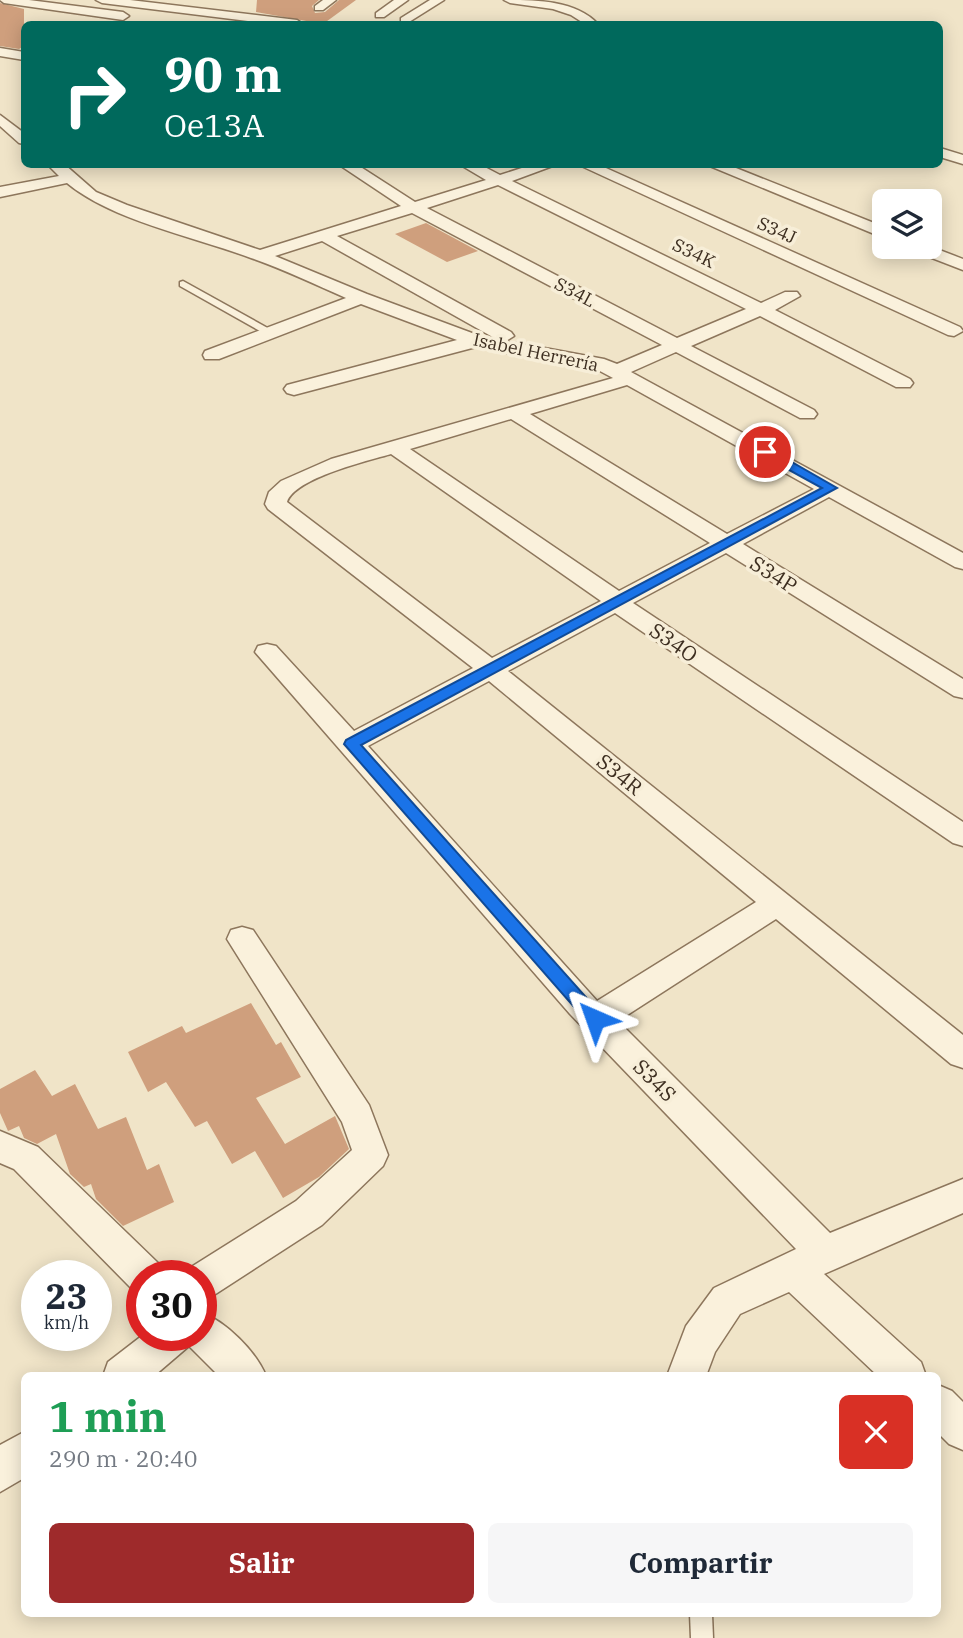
<!DOCTYPE html>
<html lang="es">
<head>
<meta charset="utf-8">
<style>
	body { margin:0; font-family:"IBM Plex Serif",serif; background:#f6f6f7; color:#1f2937; height:100vh; display:flex; flex-direction:column; font-size:26px; white-space:nowrap }
	* { box-sizing:border-box; margin:0 }
	p { font-size:23px; color:#747a83 }
	.icon { flex:none; width:38px; height:38px; fill:none; stroke:currentColor; stroke-width:2; stroke-linecap:round; stroke-linejoin:round }
	.map { position:relative; flex:1; overflow:hidden }
	.drawer { position:absolute; left:21px; top:1372px; width:920px; height:245px; display:flex; flex-direction:column; background:#fff; border-radius:10px; box-shadow:0 4px 18px #0003 }
	.drawer>* { flex:none }
	.guide { position:absolute; left:21px; top:21px; width:922px; height:147px; border-radius:10px; box-shadow:0 4px 18px #0003; background:#00695c; color:#fff; overflow:hidden }
	.buttons { position:absolute; left:872px; top:189px; display:grid; gap:14px }
	.buttons a { display:grid; place-items:center; width:70px; height:70px; border-radius:10px; background:#fff; box-shadow:0 4px 18px #0003; font-size:35px }
	.speed { position:absolute; left:21px; top:1260px; display:flex; gap:14px; font-size:35px; font-weight:700; text-align:center }
	.speed>* { display:grid; place-content:center; width:91px; height:91px; border-radius:50%; background:#fff; box-shadow:0 4px 18px #0003; line-height:1 }
	.speed small { font-size:18px; font-weight:400 }
	.speed .limit { border:10px solid #d22; background:#fff; color:#111 }
	.pin { position:absolute; display:grid; place-items:center; width:60px; height:60px; color:#fff; margin:-30px; border:4px solid #fff; border-radius:50%; box-shadow:0 2px 7px #0007 }
	.me { position:absolute; width:77px; margin:-38px; rotate:317deg; stroke-linejoin:round; filter:drop-shadow(0 0 5px #0008) }
	.turn { display:flex; align-items:center; gap:24px; height:147px; padding:0 28px; font-size:32px }
	.turn .icon { width:91px; height:91px; stroke-width:2.5 }
	.turn b { display:block; font-size:49px; line-height:60px }
	.round { display:grid; place-items:center; flex:none; width:74px; height:74px; border-radius:10px; background:#f6f6f7 }
	.head { display:flex; align-items:center; justify-content:space-between; height:119px; padding:0 28px }
	h1 { font-size:42px; font-weight:700; line-height:52px; color:#1e9e55 }
	.primary-button { display:flex; gap:14px; margin-top:auto; padding:14px 28px }
	.primary-button a { flex:1; height:80px; border-radius:10px; background:#9e2a2b; color:#fff; font-size:28px; font-weight:700; line-height:80px; text-align:center }
	.primary-button a+a { background:#f6f6f7; color:#1f2937 }
	.map>svg:first-child { display:block }
	.building { fill:#cf9f7d }
	.lines { fill:none; stroke-linecap:round; stroke-linejoin:round }
	.lane-casing { stroke:#8d765c; stroke-width:3 }
	.street-casing { stroke:#8d765c; stroke-width:3 }
	.lane { fill:#faf1dc; fill-rule:evenodd }
	.street { fill:#faf1dc; fill-rule:evenodd }
	.route { fill:#1a73e8; stroke:#114b97; stroke-width:2 }
	.labels { text-anchor:middle; dominant-baseline:central; stroke-width:7; stroke-linejoin:round; paint-order:stroke }
	.far-street-label { font-size:18px; fill:#3d2e20; stroke:#f7eed8 }
	.street-label { font-size:21px; fill:#3d2e20; stroke:#f7eed8 }
</style>
</head>
<body>
<div class="map">
<svg width="963" height="1638" viewBox="0 0 963 1638">
	<rect width="100%" height="100%" fill="#f0e4c8"/>
	<!-- building -->
	<g class="building">
		<path d="M257 0H319L312 6 315 13 325 12 339 0H356L323 24 256 12Z"/>
		<path d="M0 3 24 9V46L19 49 0 46Z"/>
		<path d="M426 223 478 251 447 262 395 234Z"/>
		<path d="M251 1003 276 1045 281 1042 301 1077 256 1098 285 1144 335 1116 349 1149 319 1177 283 1198 255 1151 232 1164 207 1121 195 1127 166 1082 148 1092 128 1052 182 1026 186 1033Z"/>
		<path d="M35 1070 52 1096 75 1084 98 1129 126 1117 147 1170 159 1164 174 1202 123 1226 96 1199 91 1184 84 1187 70 1174 56 1134 37 1144 24 1138 19 1126 8 1131 0 1113V1089Z"/>
	</g>
	<g class="lines">
		<defs>
			<g id="lane">
				<path d="M183 281 273 331 275 333 267 335 180 286V282Z"/>
				<path d="M690 1614H712L713 1638H691Z"/>
			</g>
			<g id="street">
				<path d="M0 0H29L123 12 129 16 123 20 4 3Z"/>
				<path d="M96 0H130L297 20 303 24H272L102 3Z"/>
				<path d="M323 0H336L323 10H315V6Z"/>
				<path d="M394 0H408L384 17H376V13Z"/>
				<path d="M430 0H444L409 22H401V18Z"/>
				<path d="M504 0C536 0 575 0 598 24H585L571 15 553 9 510 3Z"/>
				<path d="M0 48 24 52V60L0 56Z"/>
				<path d="M0 115 24 133V144L19 143 0 126Z"/>
				<path d="M940 148 963 155V164L940 157Z"/>
				<path d="M47 164H64L96 192 127 205 260 250 401 206 338 164H356L415 202 486 180 459 164H479L500 175 534 164H558L512 181 761 303 785 292H797L800 296 775 310 910 379 913 383 910 387H896L760 316 691 346 814 410 817 414 814 418H800L676 352 631 372 963 553V569L955 567 829 497 743 544 963 679V698L954 696 726 553 633 603 963 822V846L953 843 615 613 508 671 963 1035V1068L951 1064 776 919 618 1021 830 1233 963 1179V1213L824 1274 921 1362 926 1376H878L789 1292 740 1314 715 1352 706 1376H667L686 1326 714 1288 796 1249 570 1014 255 652 258 646 267 644 276 646 354 731 473 668 268 509 265 504 269 492 281 481 331 459 613 378 598 370 476 347 294 395 287 393 284 389 287 385 457 340 361 304 219 359H205L203 355 205 351 346 298C314 284 283 269 251 258 195 237 113 221 67 183L0 197V187L59 176ZM498 185 746 309 677 338 427 208ZM412 213 662 345 617 364 604 359 506 341 514 336 511 332 337 236ZM322 241 498 340 480 336 367 294 275 256ZM627 385 814 489 727 534 530 414ZM511 419 710 543 619 591 410 449ZM391 454 601 601 492 658 287 502C295 478 367 461 391 454ZM489 681 756 902 597 1001 368 746Z"/>
				<path d="M577 164H597L960 327 963 331 954 336 948 335Z"/>
				<path d="M705 164H726L884 227V238Z"/>
				<path d="M929 246 963 259V270L911 250 909 247Z"/>
				<path d="M242 927 253 930 369 1105 388 1155 383 1166 322 1225 214 1295 201 1300V1276H185L188 1269 296 1201 352 1150 342 1122 227 939 231 930Z"/>
				<path d="M0 1131 38 1147 158 1263 164 1276H142V1293L132 1289 14 1169 0 1163Z"/>
				<path d="M201 1312C226 1322 256 1351 266 1376H219L189 1346 154 1376H103L108 1362 143 1335H201Z"/>
				<path d="M938 1385 952 1391 963 1402V1450L949 1444 938 1433Z"/>
				<path d="M24 1432V1478L0 1492V1445Z"/>
			</g>
		</defs>
		<!-- lane casing -->
		<use href="#lane" class="lane-casing"/>
		<!-- street casing -->
		<use href="#street" class="street-casing"/>
		<!-- lane -->
		<use href="#lane" class="lane"/>
		<!-- street -->
		<use href="#street" class="street"/>
	</g>
	<!-- route -->
	<path class="route" d="M760 449H769L837 488 361 745 601 1014 604 1019 601 1024 595 1027 589 1024 344 744 346 740 822 488 760 454Z"/>
	<g class="labels">
		<!-- far-street labels -->
		<g class="far-street-label">
			<text transform="translate(777 230) rotate(24)">S34J</text>
			<text transform="translate(694 253) rotate(26)">S34K</text>
			<text transform="translate(575 292) rotate(28)">S34L</text>
			<text transform="translate(536 352) rotate(12)">Isabel Herrería</text>
		</g>
		<!-- street labels -->
		<g class="street-label">
			<text transform="translate(774 574) rotate(32)">S34P</text>
			<text transform="translate(674 642) rotate(34)">S34O</text>
			<text transform="translate(620 774) rotate(39)">S34R</text>
			<text transform="translate(655 1080) rotate(45)">S34S</text>
		</g>
	</g>
</svg>
<div class="buttons">
<a><svg class="icon" aria-label="layers" viewBox="0 0 24 24"><path d="M12 4l9 5-9 5-9-5zM3 14l9 5 9-5"/></svg></a>
</div>
<div class="speed"><div>23<small>km/h</small></div><div class="limit">30</div></div>
<div class="pin" style="left:765px;top:452px;background:#d93025"><svg class="icon" aria-label="arrive" viewBox="0 0 24 24"><path d="M6 21V4h12l-3 4 3 4H6"/></svg></div>
<svg class="me" style="left:595px;top:1019px" viewBox="-20 -20 40 40"><path d="M0-17L14 15 0 8-14 15z" fill="#1a73e8" stroke="#fff" stroke-width="4"/></svg>
<div class="guide">
<div class="turn"><svg class="icon" aria-label="right" viewBox="0 0 24 24"><path d="M7 20v-9h11M14 6l5 5-5 5"/></svg><div><b>90 m</b>Oe13A</div></div>
</div>
<section class="drawer">
<div class="head"><div><h1>1 min</h1><p>290 m · 20:40</p></div><a class="round" style="background:#d93025;color:#fff"><svg class="icon" aria-label="close" viewBox="0 0 24 24"><path d="M6 6l12 12M18 6L6 18"/></svg></a></div>
<div class="primary-button"><a>Salir</a><a>Compartir</a></div>
</section>
</div>
</body>
</html>
